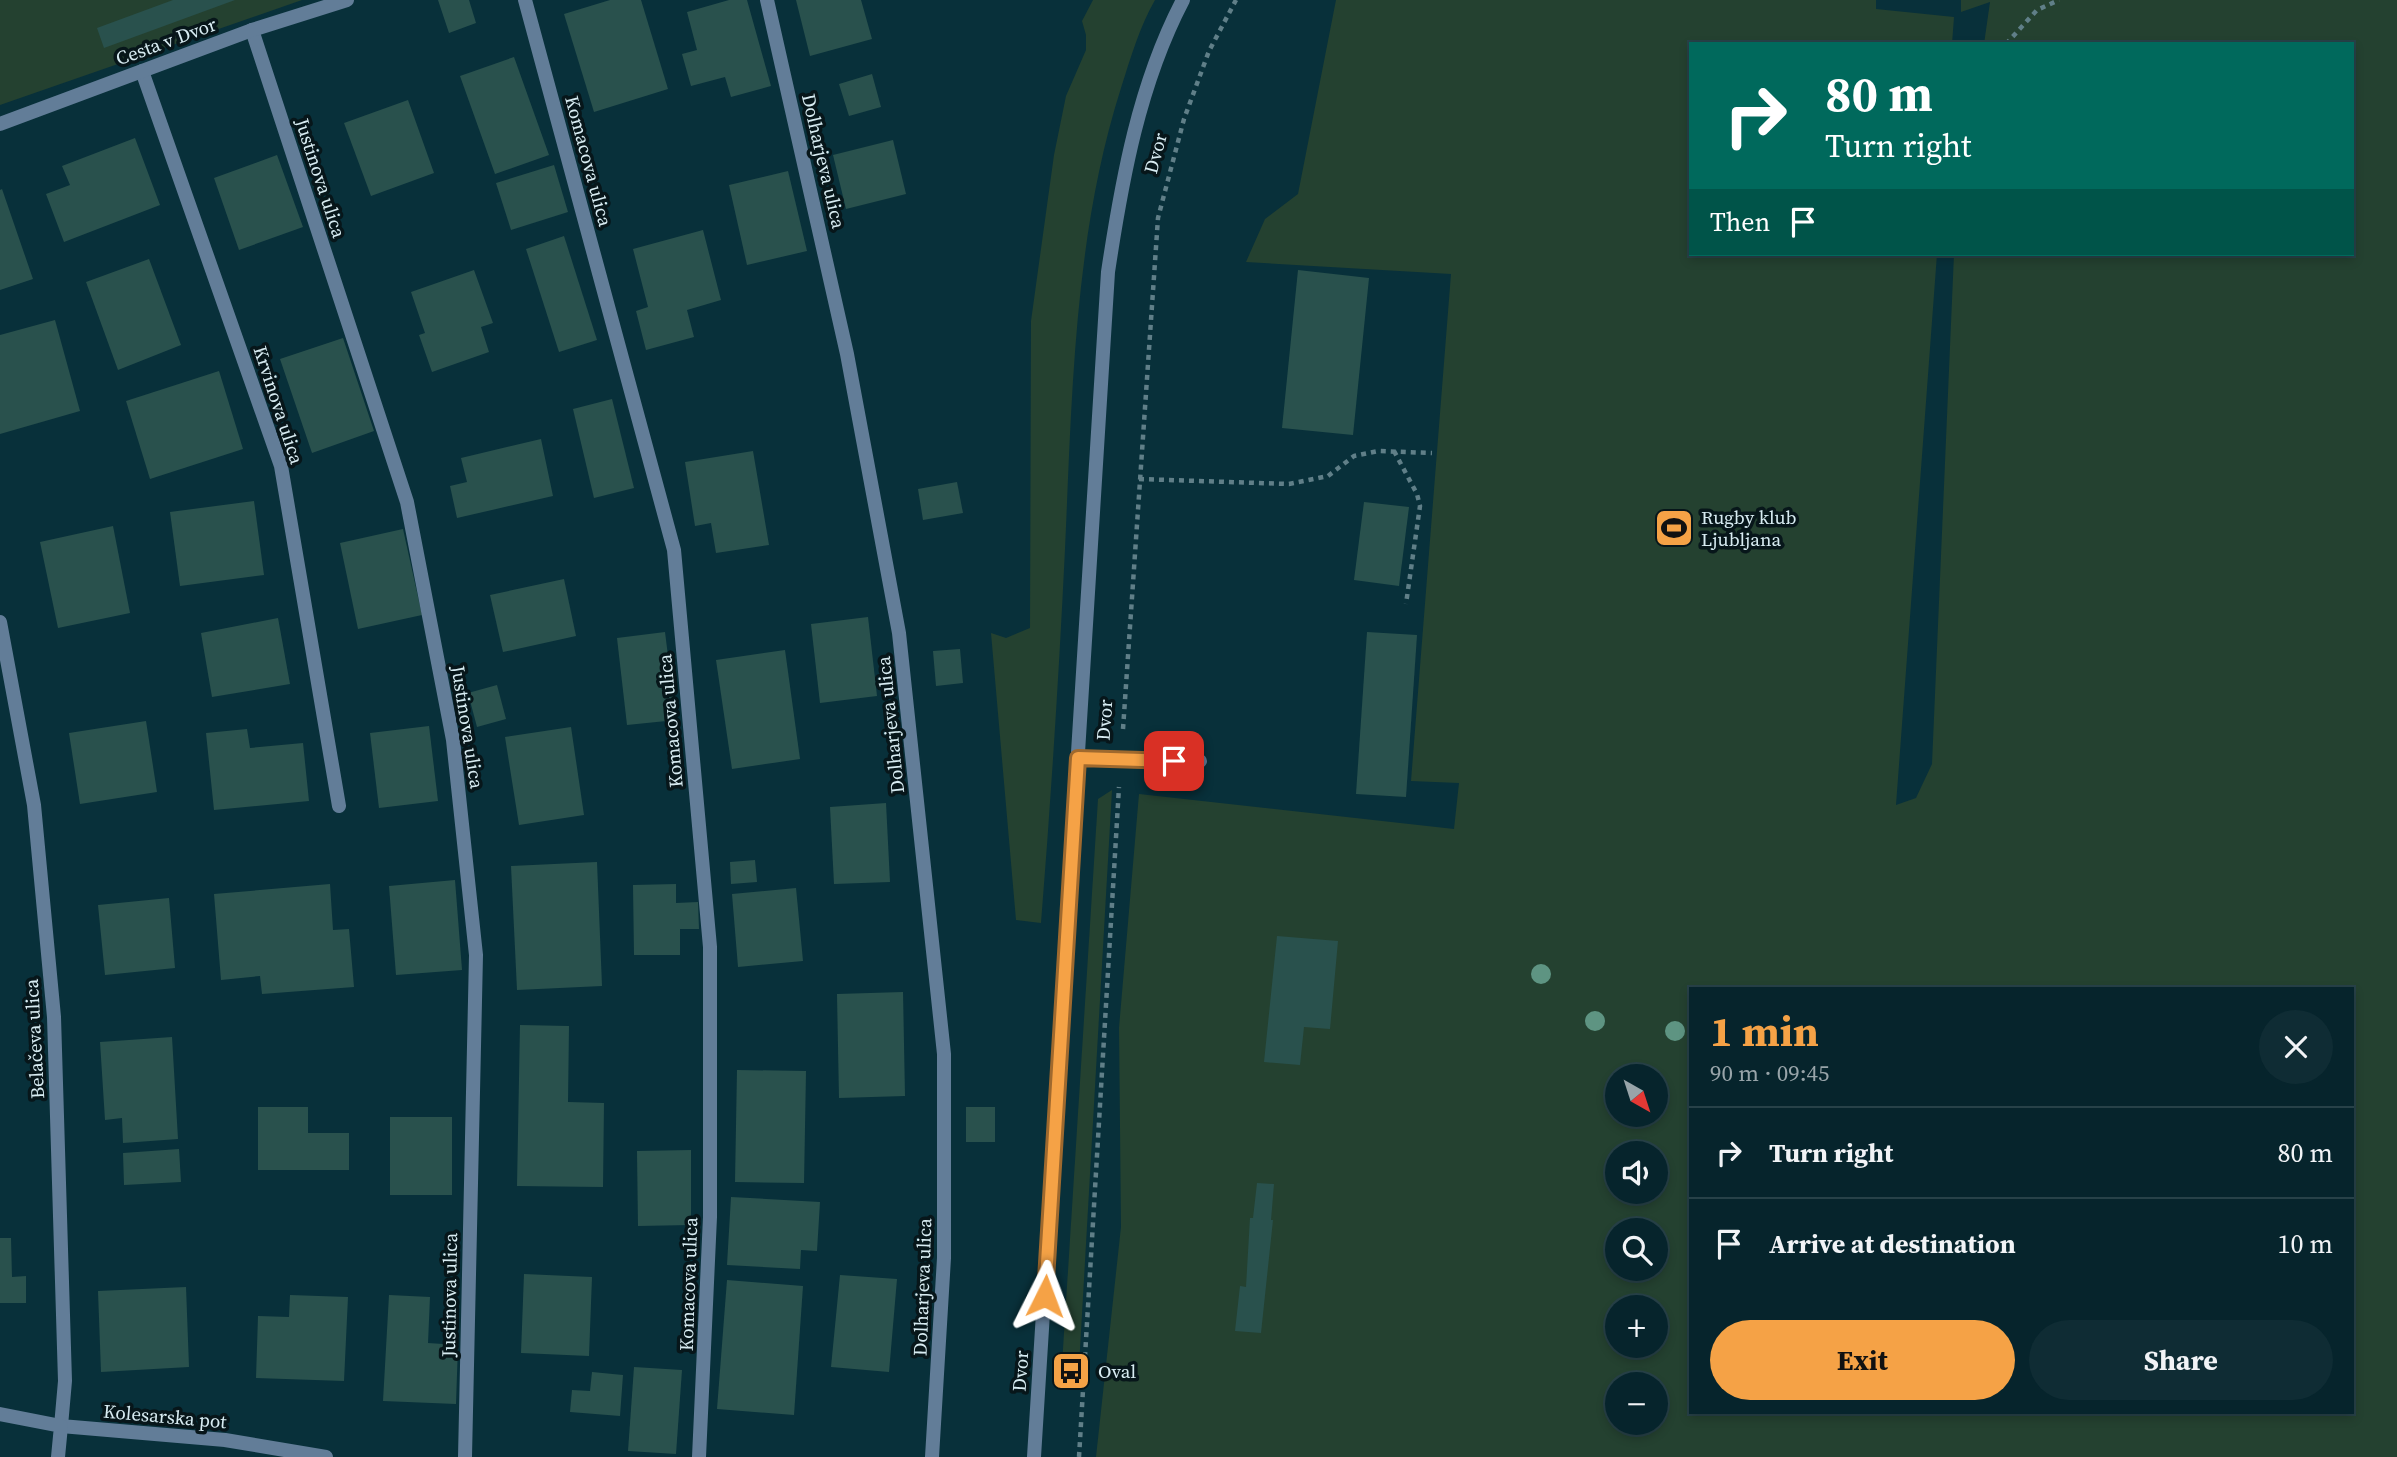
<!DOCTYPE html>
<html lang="en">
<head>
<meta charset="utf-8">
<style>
	body { margin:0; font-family:"Source Serif 4",serif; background:#0f2c34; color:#f1f3f6; height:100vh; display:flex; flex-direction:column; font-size:26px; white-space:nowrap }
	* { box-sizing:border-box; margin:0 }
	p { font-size:23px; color:#98a4a9 }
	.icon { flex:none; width:38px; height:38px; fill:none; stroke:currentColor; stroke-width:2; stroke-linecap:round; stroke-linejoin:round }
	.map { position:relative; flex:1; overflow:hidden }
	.sheet { position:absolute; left:1689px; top:987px; width:665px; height:427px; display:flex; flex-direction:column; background:#06242c; border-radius:0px; box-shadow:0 4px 10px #0003,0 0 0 2px #274148 }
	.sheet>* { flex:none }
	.guide { position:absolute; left:1689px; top:42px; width:665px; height:214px; border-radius:0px; box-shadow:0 4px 10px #0003,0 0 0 2px #274148; background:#00695c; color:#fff; overflow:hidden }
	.needle { width:46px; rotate:141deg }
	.fabs { position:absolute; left:1605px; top:1064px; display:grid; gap:14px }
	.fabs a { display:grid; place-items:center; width:63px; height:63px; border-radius:50%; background:#06242c; box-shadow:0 4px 10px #0003,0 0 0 2px #274148; font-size:35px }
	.pin { position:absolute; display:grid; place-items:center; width:60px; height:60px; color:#fff; margin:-30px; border-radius:14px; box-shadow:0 4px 10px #0006 }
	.me { position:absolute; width:77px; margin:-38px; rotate:3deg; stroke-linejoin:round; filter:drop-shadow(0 0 5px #0008) }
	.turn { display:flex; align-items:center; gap:24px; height:147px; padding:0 21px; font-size:32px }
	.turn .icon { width:91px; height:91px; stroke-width:2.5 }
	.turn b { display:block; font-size:49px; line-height:60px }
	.then { display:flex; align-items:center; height:66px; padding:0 21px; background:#0003; gap:14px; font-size:26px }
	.round { display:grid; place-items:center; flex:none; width:74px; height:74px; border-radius:37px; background:#0f2c34 }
	.head { display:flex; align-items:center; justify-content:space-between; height:119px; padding:0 21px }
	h1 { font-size:42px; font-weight:700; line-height:52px; color:#f5a246 }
	.button { display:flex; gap:14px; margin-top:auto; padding:14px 21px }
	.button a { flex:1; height:80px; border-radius:42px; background:#f5a246; color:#111; font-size:28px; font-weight:700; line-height:80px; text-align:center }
	.button a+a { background:#0f2c34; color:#f1f3f6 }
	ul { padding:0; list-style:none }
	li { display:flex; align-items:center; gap:21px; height:91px; padding:0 21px; border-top:2px solid #274148 }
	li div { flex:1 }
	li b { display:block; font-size:26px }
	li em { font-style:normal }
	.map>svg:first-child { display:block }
	.green { fill:#244130; fill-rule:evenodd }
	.building { fill:#29514d }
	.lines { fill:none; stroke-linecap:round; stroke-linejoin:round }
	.path { stroke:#607f88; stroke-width:4.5; stroke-dasharray:5 5; stroke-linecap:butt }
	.service { stroke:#627d98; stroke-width:14 }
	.minor { stroke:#627d98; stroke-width:14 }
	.tertiary { stroke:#627d98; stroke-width:14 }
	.tree { fill:#5e9482 }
	.route-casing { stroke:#9f692e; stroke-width:18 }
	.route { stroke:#f5a246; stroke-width:12 }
	.labels { text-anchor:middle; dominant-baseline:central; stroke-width:7; stroke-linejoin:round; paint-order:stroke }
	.street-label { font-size:19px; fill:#d8ecf2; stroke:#07161a }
	.poi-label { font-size:19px; fill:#d8ecf2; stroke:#07161a; text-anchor:start }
</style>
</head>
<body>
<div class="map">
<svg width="2397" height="1457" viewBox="0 0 2397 1457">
	<rect width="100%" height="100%" fill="#08303a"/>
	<!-- green -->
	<g class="green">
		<path d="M0 0H302L0 105Z"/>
		<path d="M1093 0H1155C1139 28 1131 57 1121 88 1074 235 1072 396 1065 549 1059 674 1051 798 1041 923L1016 920 991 633 1006 638 1030 628 1031 321 1054 155 1066 96 1086 50V35L1082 21Z"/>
		<path d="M1336 0H1876V9L1954 17 1952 44H1690V254H1937L1896 805 1916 798 1932 764 1954 254H2352V44H1984L1990 2 1961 12V0H2397V1457H1096L1121 1227 1119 1028 1139 794 1454 829 1459 783 1411 781 1451 274 1246 262 1265 219 1298 194ZM1690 989H2352V1412H1690ZM1617 1076H1656V1115H1617ZM1617 1153H1656V1192H1617ZM1617 1230H1656V1269H1617ZM1617 1307H1656V1346H1617ZM1617 1384H1656V1423H1617Z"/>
		<path d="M1112 790 1079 1366 1062 1365 1098 799Z"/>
	</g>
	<!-- building -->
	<g class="building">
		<path d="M173 0H235L104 48 97 28Z"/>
		<path d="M438 0H469L476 23 449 33Z"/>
		<path d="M610 0H641L668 89 594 112 564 14Z"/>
		<path d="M729 0H747L771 86 731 97 725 77 691 86 682 54 697 50 687 12Z"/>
		<path d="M796 0H861L872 39 810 56Z"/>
		<path d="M514 57 549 155 495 174 460 76Z"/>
		<path d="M872 74 881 107 849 116 839 84Z"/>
		<path d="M408 100 434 173 371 196 344 123Z"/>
		<path d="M135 138 160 205 64 242 46 194 70 185 62 166Z"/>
		<path d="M893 140 906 194 846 209 833 155Z"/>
		<path d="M277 155 303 227 239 250 214 178Z"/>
		<path d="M554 165 568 212 511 230 496 183Z"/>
		<path d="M788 171 807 251 747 265 729 185Z"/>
		<path d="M2 189 33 279 0 290V190Z"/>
		<path d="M703 230 721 300 687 310 694 337 646 350 636 311 648 307 633 249Z"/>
		<path d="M564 236 597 340 559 352 526 249Z"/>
		<path d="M149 259 181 345 118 370 86 282Z"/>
		<path d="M474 270 493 323 481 327 489 352 432 372 419 335 425 333 411 292Z"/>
		<path d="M1298 270 1369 278 1353 435 1282 428Z"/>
		<path d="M55 320 80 411 0 434V335Z"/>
		<path d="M343 338 374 431 312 453 280 359Z"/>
		<path d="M219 371 243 449 150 479 126 401Z"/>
		<path d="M612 399 634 488 594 498 573 409Z"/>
		<path d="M541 439 553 496 457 518 450 486 467 482 461 458Z"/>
		<path d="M753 451 769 545 716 553 711 523 695 526 685 462Z"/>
		<path d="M957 482 963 513 923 520 918 489Z"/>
		<path d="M254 501 264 575 180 586 170 512Z"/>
		<path d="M1364 502 1409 507 1399 586 1354 580Z"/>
		<path d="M113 526 130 613 58 628 40 542Z"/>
		<path d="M403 529 422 615 358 629 340 543Z"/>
		<path d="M564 579 576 636 503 652 490 595Z"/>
		<path d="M868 617 877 696 820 703 811 624Z"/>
		<path d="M278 618 290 684 212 697 201 633Z"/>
		<path d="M665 632 676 720 627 725 617 638Z"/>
		<path d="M1367 632 1417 635 1406 797 1356 794Z"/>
		<path d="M960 649 963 683 936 686 933 651Z"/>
		<path d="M785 650 800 759 732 769 716 660Z"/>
		<path d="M497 685 506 719 477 727 468 693Z"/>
		<path d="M146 721 157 792 80 804 69 733Z"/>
		<path d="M429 726 438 801 379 808 370 733Z"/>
		<path d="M571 727 584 815 519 825 505 737Z"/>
		<path d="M247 729 250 748 303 743 309 801 214 810 206 733Z"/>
		<path d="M886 803 890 882 834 884 830 807Z"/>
		<path d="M755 860 757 882 731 884 730 862Z"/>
		<path d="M597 862 602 986 517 990 511 866Z"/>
		<path d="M455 880 462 970 396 975 389 886Z"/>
		<path d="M330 884 333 930 349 929 354 987 262 994 260 976 221 980 214 894Z"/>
		<path d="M676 884V903L698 902 699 929H680V955H634L633 885Z"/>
		<path d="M796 888 803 961 738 967 732 894Z"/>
		<path d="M169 898 175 968 105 975 98 905Z"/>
		<path d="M1277 936 1338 941 1330 1029 1304 1027 1300 1065 1264 1062Z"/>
		<path d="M903 992 905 1096 839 1098 837 994Z"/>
		<path d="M520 1025 569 1026 568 1102 604 1103 603 1187 517 1186Z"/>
		<path d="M172 1037 178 1139 123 1143 122 1118 105 1120 100 1042Z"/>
		<path d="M737 1070 806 1071 804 1183 735 1182Z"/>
		<path d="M258 1107H308V1133H349V1170H258Z"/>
		<rect x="966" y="1107" width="29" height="35"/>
		<rect x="390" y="1117" width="62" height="78"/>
		<path d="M179 1149 181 1182 124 1185 123 1153Z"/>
		<path d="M691 1150V1225L638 1226 637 1151Z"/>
		<path d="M1257 1183 1274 1184 1271 1220H1273L1261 1333 1235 1331 1240 1286 1246 1287 1250 1218H1253Z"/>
		<path d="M731 1197 820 1202 817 1251 801 1250 800 1269 727 1265Z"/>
		<path d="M0 1238H11L12 1277 26 1276V1303H0Z"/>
		<path d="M524 1274 592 1277 589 1356 521 1353Z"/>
		<path d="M840 1275 897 1279 889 1372 831 1367Z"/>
		<path d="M727 1280 803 1286 794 1415 717 1409Z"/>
		<path d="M186 1287 189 1367 101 1372 98 1291Z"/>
		<path d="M290 1295 348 1297 344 1381 256 1378 258 1316 289 1317Z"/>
		<path d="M389 1295 430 1297 428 1343 458 1345 456 1404 383 1401Z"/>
		<path d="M634 1367 682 1370 676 1454 628 1451Z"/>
		<path d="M592 1372 623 1375 620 1416 570 1412 572 1390 590 1391Z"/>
	</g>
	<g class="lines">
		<!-- path -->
		<g class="path">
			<path d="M2006 44 2037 10 2059 0"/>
			<path d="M1394 451 1417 494 1420 506 1406 604"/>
			<path d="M1139 479 1289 484 1328 476 1354 456 1378 451 1432 453"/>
			<path d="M1123 729 1158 218 1184 119 1209 51 1236 0"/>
			<path d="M1079 1457 1119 787"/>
		</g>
		<!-- service -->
		<path class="service" d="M1078 758 1200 761"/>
		<!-- minor -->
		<g class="minor">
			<path d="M525 0 674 550 710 947V1217L699 1457"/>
			<path d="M767 0 847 354 899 633 944 1054V1258L932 1457"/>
			<path d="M252 30 407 502 453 740 476 955 465 1457"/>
			<path d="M142 71 281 466 339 806"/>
			<path d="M0 124 252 30 347 0"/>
			<path d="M0 622 34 805 54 1017 65 1381 61 1426 225 1440 326 1457"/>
		</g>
		<!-- tertiary -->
		<g class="tertiary">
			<path d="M0 1414 61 1426 58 1457"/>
			<path d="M1034 1457 1108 272C1122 179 1139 84 1183 0"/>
		</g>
	</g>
	<!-- trees -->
	<g class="tree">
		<circle cx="1541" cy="974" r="10"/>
		<circle cx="1595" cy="1021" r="10"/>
		<circle cx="1675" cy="1031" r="10"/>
	</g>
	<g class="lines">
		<defs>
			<path id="route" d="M1045 1296 1078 758 1174 761"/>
		</defs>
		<!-- route casing -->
		<use href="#route" class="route-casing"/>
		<!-- route -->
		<use href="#route" class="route"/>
	</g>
	<!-- icons -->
	<defs>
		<symbol id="stadium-square" viewBox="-11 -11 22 22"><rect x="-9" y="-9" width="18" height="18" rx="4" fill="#f5a246" stroke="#07161a"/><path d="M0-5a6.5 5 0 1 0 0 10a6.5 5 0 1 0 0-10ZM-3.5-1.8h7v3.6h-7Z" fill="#111"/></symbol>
		<symbol id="bus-square" viewBox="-11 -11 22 22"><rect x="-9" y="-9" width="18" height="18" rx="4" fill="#f5a246" stroke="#07161a"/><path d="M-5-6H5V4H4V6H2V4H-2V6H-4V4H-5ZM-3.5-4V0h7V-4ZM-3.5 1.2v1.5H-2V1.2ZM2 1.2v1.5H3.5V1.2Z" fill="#111"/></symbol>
	</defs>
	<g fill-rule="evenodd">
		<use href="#stadium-square" x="1652" y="506" width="44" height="44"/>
		<use href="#bus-square" x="1049" y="1349" width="44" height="44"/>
	</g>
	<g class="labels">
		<!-- street labels -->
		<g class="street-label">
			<text transform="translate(166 41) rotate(-20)">Cesta v Dvor</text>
			<text transform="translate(1155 153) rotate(-75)">Dvor</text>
			<text transform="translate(589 161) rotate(75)">Komacova ulica</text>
			<text transform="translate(824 161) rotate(77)">Dolharjeva ulica</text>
			<text transform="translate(321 178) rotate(72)">Justinova ulica</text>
			<text transform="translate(279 405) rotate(72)">Krvinova ulica</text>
			<text transform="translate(1104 720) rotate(-86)">Dvor</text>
			<text transform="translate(670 721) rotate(-95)">Komacova ulica</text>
			<text transform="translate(890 725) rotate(-96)">Dolharjeva ulica</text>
			<text transform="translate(468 727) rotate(81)">Justinova ulica</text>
			<text transform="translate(34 1039) rotate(-93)">Belačeva ulica</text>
			<text transform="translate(688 1284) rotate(-88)">Komacova ulica</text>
			<text transform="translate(922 1287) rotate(-88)">Dolharjeva ulica</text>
			<text transform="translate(449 1295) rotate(-89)">Justinova ulica</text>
			<text transform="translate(1020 1371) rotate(-86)">Dvor</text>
			<text transform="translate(165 1416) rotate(5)">Kolesarska pot</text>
		</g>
		<!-- poi labels -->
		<g class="poi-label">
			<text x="1701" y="517">Rugby klub<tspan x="1701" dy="22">Ljubljana</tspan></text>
			<text x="1098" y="1371">Oval</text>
		</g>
	</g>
</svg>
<div class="fabs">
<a><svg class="needle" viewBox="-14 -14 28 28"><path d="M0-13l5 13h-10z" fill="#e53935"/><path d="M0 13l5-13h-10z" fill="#98a4a9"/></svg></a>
<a><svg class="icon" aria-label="sound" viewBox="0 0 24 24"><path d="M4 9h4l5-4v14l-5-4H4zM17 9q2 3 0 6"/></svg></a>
<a><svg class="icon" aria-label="search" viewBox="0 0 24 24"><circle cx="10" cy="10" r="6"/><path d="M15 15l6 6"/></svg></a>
<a>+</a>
<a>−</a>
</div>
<div class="pin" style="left:1174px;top:761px;background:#d93025"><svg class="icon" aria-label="arrive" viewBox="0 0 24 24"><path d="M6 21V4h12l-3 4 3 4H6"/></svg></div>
<svg class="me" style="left:1045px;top:1296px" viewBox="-20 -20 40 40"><path d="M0-17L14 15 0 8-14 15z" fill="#f5a246" stroke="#fff" stroke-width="4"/></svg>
<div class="guide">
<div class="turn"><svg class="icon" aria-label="right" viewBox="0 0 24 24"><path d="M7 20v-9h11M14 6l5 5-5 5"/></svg><div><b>80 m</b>Turn right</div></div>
<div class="then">Then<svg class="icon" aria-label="arrive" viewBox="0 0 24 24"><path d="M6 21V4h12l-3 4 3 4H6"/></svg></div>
</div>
<section class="sheet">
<div class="head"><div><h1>1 min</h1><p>90 m · 09:45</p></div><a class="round"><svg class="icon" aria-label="close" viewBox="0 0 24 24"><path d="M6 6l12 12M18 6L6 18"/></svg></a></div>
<ul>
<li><svg class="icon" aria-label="right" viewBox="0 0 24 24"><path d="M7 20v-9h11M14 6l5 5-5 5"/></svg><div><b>Turn right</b></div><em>80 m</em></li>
<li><svg class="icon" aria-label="arrive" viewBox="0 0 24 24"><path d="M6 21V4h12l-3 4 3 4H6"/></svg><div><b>Arrive at destination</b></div><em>10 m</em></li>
</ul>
<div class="button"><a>Exit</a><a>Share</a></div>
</section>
</div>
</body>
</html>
